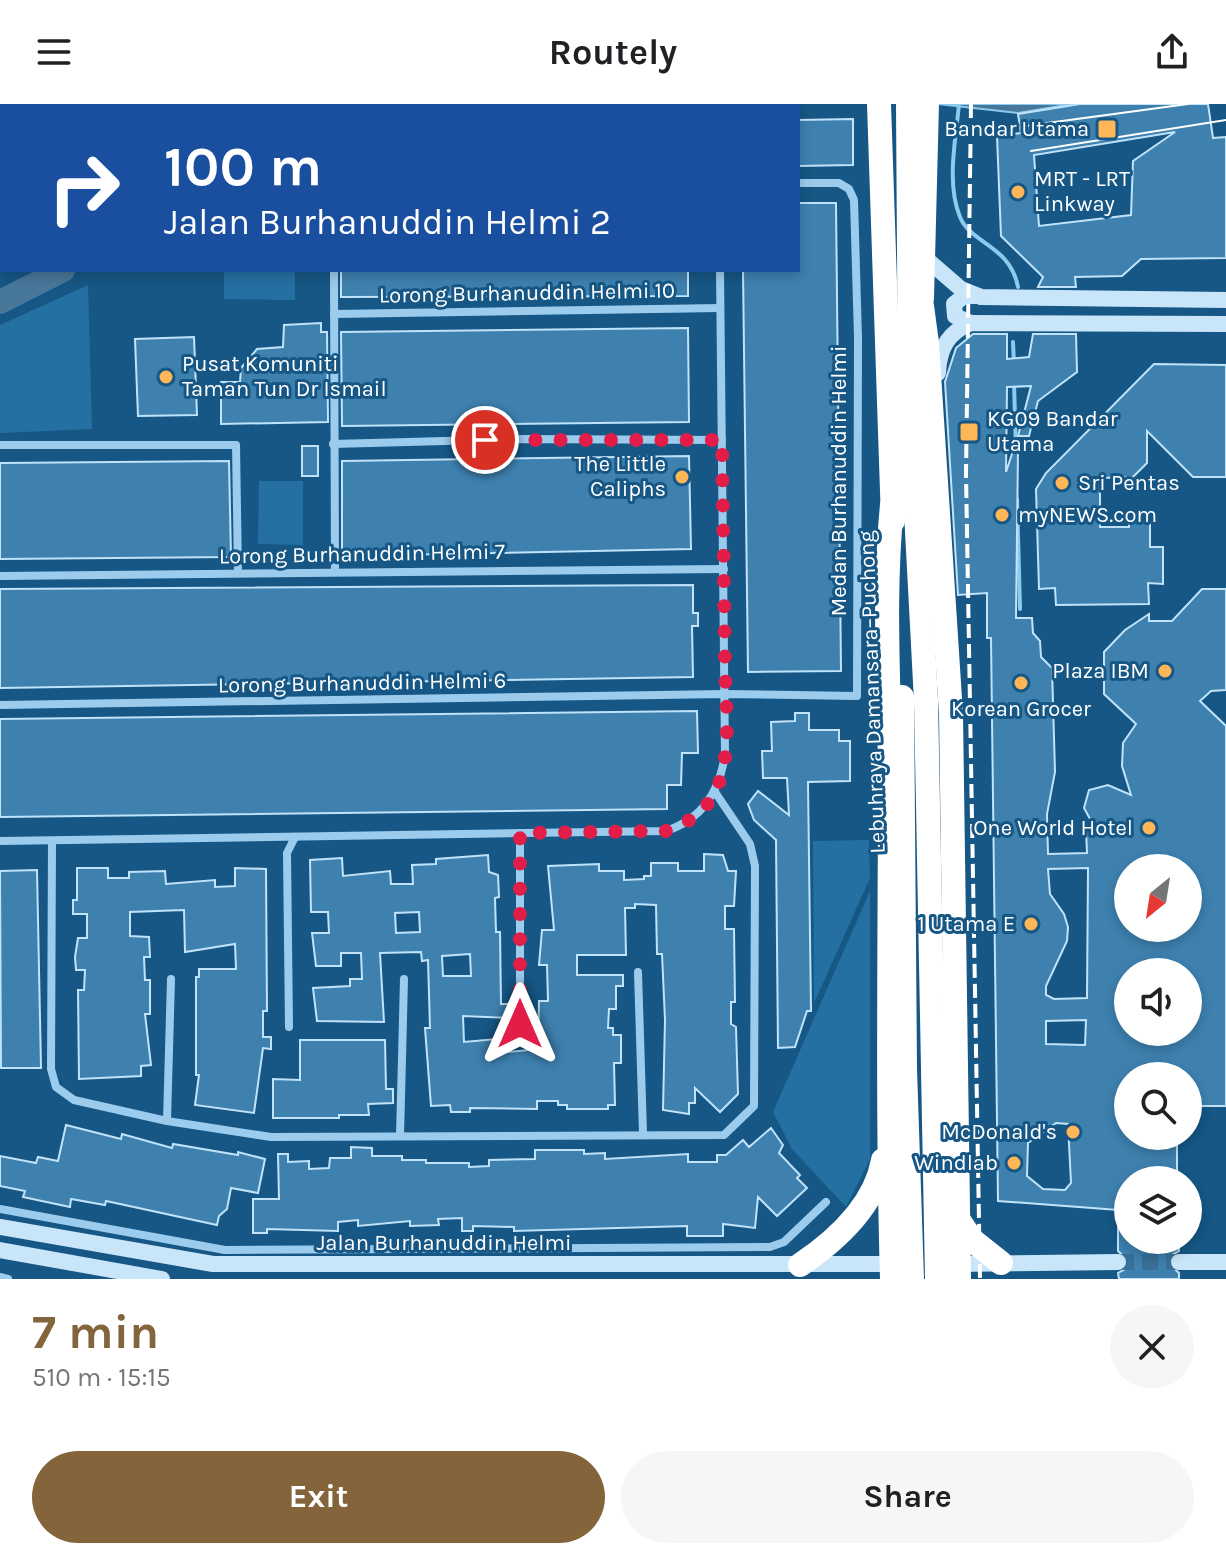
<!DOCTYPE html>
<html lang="en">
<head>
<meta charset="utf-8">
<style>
	body { margin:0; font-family:Karla,sans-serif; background:#f6f6f6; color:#202124; height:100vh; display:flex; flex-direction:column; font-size:30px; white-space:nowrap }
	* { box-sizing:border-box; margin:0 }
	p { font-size:26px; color:#757577 }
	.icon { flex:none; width:44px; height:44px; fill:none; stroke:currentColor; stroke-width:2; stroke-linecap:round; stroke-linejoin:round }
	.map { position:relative; height:1175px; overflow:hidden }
	.details { display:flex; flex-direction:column; background:#fff; flex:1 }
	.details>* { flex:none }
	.hud { position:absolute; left:0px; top:0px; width:800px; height:168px; box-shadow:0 4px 12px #0003; background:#1a4fa0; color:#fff; overflow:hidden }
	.needle { width:52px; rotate:210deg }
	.buttons { position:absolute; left:1114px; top:750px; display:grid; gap:16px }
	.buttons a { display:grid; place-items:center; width:88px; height:88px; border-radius:50%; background:#fff; box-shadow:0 4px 12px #0003; font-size:40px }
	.pin { position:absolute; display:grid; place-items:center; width:68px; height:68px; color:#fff; margin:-34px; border:4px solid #fff; border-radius:50%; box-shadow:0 2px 8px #0007 }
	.me { position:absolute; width:88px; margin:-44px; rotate:0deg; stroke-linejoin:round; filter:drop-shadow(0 0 6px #0008) }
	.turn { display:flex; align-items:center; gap:28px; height:168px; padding:0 32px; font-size:36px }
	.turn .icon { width:104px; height:104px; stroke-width:2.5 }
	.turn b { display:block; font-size:56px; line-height:68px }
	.round { display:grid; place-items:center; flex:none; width:84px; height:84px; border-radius:42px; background:#f6f6f6 }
	.summary { display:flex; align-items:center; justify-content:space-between; height:136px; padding:0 32px }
	h1 { font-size:48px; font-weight:700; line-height:60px; color:#84643b }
	.cta { display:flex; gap:16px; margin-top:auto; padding:16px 32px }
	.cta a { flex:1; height:92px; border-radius:48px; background:#84643b; color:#fff; font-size:32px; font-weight:700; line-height:92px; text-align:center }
	.cta a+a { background:#f6f6f6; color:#202124 }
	header { display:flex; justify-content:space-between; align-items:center; height:104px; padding:0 32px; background:#fff; font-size:36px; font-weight:700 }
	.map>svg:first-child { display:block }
	.green { fill:#2570a3 }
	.water { fill:#477799; stroke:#8dcaf0; stroke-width:2 }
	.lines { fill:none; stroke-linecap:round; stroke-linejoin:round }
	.stream { stroke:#8dcaf0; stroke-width:4 }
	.river { stroke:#477799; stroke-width:24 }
	.building { fill:#3e81af; stroke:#c0e3fa; stroke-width:2; fill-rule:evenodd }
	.secondary-tunnel { stroke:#397097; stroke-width:16; stroke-dasharray:16 8; stroke-linecap:butt }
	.minor { stroke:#9bcced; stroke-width:8 }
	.secondary { stroke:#c8e5f9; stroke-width:16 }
	.motorway { stroke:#fff; stroke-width:24 }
	.tram { stroke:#fff; stroke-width:2 }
	.rail { stroke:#fff; stroke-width:4; stroke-dasharray:14 6; stroke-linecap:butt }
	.motorway-bridge { stroke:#fff; stroke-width:24 }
	.route { stroke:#e11d48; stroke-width:14; stroke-dasharray:0 25.2 }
	.poi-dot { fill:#ffb657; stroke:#165785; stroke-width:3 }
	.labels { text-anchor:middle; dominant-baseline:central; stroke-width:6; stroke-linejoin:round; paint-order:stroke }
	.poi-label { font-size:22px; fill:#fff; stroke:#165785; text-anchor:end }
	.street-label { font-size:22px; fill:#fff; stroke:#165785 }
</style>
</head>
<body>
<header><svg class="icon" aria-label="menu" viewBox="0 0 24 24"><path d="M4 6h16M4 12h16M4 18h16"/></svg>Routely<svg class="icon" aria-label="share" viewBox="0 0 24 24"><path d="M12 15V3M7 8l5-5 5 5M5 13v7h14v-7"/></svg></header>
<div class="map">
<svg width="1226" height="1175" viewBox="0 0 1226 1175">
	<rect width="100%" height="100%" fill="#165785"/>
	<!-- green -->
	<g class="green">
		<path d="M224 166H295V196L224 195Z"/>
		<path d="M88 181 92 325 0 329V221Z"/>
		<path d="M259 377H303V441L258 440Z"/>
		<path d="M869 736 870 774 814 899 813 737Z"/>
		<path d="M870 787V1055L846 1103 792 1045 773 1008Z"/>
	</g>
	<!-- water -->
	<path class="water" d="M938 0H1072L1018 9Z"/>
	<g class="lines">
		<!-- stream -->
		<g class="stream">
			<path d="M959 0C956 35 946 79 960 113 971 140 1010 141 1018 183"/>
			<path d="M1013 238 1014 259"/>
			<path d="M1014 279 1016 347"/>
			<path d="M1017 395 1020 505"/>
		</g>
		<!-- river -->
		<g class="river">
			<path d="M387 2 391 0"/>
			<path d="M0 198 63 166"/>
		</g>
	</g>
	<!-- building -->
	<g class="building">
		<path d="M1080 0H1208L1213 34 1226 33V154L1141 155 1122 172 1075 173 1076 183H1038L1043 173 1001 132 997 32 1021 29 1018 10ZM1175 28 1133 57 1131 111 1039 122 1034 51Z"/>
		<path d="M853 15V61L798 62V16Z"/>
		<path d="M798 99H836L841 567 748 568 743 166H798Z"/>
		<path d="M341 166H688V192L341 193Z"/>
		<path d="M321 219V228H327L328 318 221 320V278H240L241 264 257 245 283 243 284 221Z"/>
		<path d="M688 224 689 318 342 322 341 228Z"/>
		<path d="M973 230H1007V255L1029 253 1033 230H1076L1077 268 1038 297 1029 332H1018L1031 282 1007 283 1006 368 1014 344 1018 345 1016 514H1032L1033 529 1040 537 1041 553 1052 564 1055 668 1047 710 1048 750 1087 749 1086 726H1096L1084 704 1089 686 1108 681 1131 691 1122 662 1123 639 1136 620 1104 590V548L1125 526 1149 510V517H1172L1202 485H1226V586L1211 587 1200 597 1226 622V1002H1188V972H1128V1032H1177V1076H1128V1136H1178L1179 1147 1170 1152 1168 1159 1179 1169V1175H1119L1118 1169 1127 1164 1129 1157 1118 1147V1106L998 1097 991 534H987V489L958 491 945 278 956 244ZM1088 764 1087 894 1054 895 1046 891V882L1067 837 1068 823 1064 810 1050 790 1048 765ZM1128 764H1188V824H1128ZM1128 868H1188V928H1128ZM1086 916 1085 941 1046 940V917ZM1056 1019 1068 1020 1071 1079 1065 1086 1043 1085 1027 1072 1028 1039Z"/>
		<path d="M194 233 197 311 138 312 135 235Z"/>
		<path d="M1154 260 1226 261V373H1193L1147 327V359L1133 373 1100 374V423H1129V417H1150V443H1163V480L1148 479 1149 500 1056 501 1055 484 1039 485 1036 385 1046 369Z"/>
		<rect x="302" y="342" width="16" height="30"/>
		<path d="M689 352 691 445 342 452V357Z"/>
		<path d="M229 357 231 453 0 455V359Z"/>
		<path d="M693 481V509H698V522H692L693 573 0 584V485Z"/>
		<path d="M697 607 698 649H682L681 681H667V705L0 713V615Z"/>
		<path d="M795 609H809V626H839V637H850V677L808 678 811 907H807L795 943 778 944 776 736 754 716 748 700 758 687 789 711 787 674H763L762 647H772L771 618 795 617Z"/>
		<path d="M704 750 723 751 728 767H736L734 802H725V825H734L735 898H731V920L736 923 738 990 720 1008 695 984V999H689V1010L663 1006 665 916 662 850H657L656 801 635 800V804H625L626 851H577V871H623V882H616V905H609L608 924H613V931H621V959H614L615 1001H608V1005H567V1001H558V997H537V1005L470 1004V1008H451L450 1001 431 1002 425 924H430L428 856 422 857 421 848 380 849 384 918 317 917 313 884 350 882V875H362L361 849H341V862H316L312 829H329L328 808H311L310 756 342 754 343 772 390 767 391 780H413L412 761 436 760V755L488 751 489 768 498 771 499 793 495 794 496 828H500L501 900H510V914L463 912 464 938 508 934 509 948 538 945 539 897H548L547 861H539L542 826H554L548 762 599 760V767H624V776L644 775V772H651V759H678V767H704ZM419 808 420 828 396 829 395 809ZM470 850 471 872H443L442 852Z"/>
		<path d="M77 764H108V774H129V768L165 767 166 780 215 776V783L235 782V764L266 765 267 907H263V933H271V945L263 944 254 1009 195 1001 199 971H196V873H199V865H236L235 840 185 848 184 806 130 808V832L149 833 150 853H144L145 876H150V910H145L151 961 141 962V972L79 975 78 886H84L85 866H76L75 853 78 834H87V810H73V796H77Z"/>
		<path d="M37 766 41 964H1L0 767Z"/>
		<path d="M300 936H385L386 985H393V999L368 1000 369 1011H339V1014H273V975L300 976Z"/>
		<path d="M66 1021 121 1035 122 1030 172 1044 173 1040 238 1051V1048L265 1055 258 1089 231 1084 227 1105 219 1112 217 1121 106 1097 105 1101 71 1095 70 1103 23 1093 25 1087 0 1082V1052L36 1059 38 1053 58 1057Z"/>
		<path d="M771 1024 783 1041 779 1049 800 1071 797 1074 807 1084 777 1112 758 1093 755 1124 723 1120V1132H687V1122L514 1127V1123L473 1122V1127H462V1114L438 1115 439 1121 410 1122V1117L358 1122V1116L338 1118V1127L267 1125V1129H253V1095H279L278 1050H288V1058L309 1057V1065L329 1064 330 1054H351V1043L372 1044V1052H402V1056H426V1059H469V1063L489 1062V1056L535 1055V1046H584V1050L605 1049V1055L688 1050V1058H717V1051H726L743 1036 749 1043Z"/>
	</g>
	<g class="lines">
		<!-- secondary-tunnel -->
		<path class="secondary-tunnel" d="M1118 1158H1179"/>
		<!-- minor -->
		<g class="minor">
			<path d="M715 0 716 2"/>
			<path d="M256 2 260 0"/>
			<path d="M0 132 2 131"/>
			<path d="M334 166 335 468"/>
			<path d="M334 210 720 204"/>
			<path d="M333 340 516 335 722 336"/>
			<path d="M0 341H236L238 469"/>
			<path d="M0 472 724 465"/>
			<path d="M0 601 725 590 857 592 858 234 854 96 849 85 839 79H798"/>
			<path d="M520 729V920"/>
			<path d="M0 737 666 727C702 715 719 689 725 651L720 166"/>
			<path d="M52 737 51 965 56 983 74 996 167 1017 271 1033 724 1031 754 1002 755 762 750 740 715 688"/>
			<path d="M638 868 643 1029"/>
			<path d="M289 923 287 749 295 733"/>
			<path d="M167 1017 171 875"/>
			<path d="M400 1032 404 875"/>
			<path d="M0 1105 225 1146 770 1143 784 1138 826 1098"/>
			<path d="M0 1173 8 1175"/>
		</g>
		<!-- secondary -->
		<g class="secondary">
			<path d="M924 153 961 185 981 193 1226 196"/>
			<path d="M971 219 955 212 954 200 964 192H978"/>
			<path d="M938 269C939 245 948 228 971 219L1226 220"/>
			<path d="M0 1123 213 1160H899"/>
			<path d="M0 1146 162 1175"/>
			<path d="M1179 1158H1226"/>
			<path d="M950 1160 1118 1158"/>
		</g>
		<!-- motorway -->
		<g class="motorway">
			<path d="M879 0 893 417"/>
			<path d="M908 0 910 295 926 597"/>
			<path d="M922 194 927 0"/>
			<path d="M922 202 927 239 951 610 959 1175"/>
			<path d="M892 401C883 492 889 576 890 667 890 836 887 1006 892 1175"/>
			<path d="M958 1115 972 1136 1001 1159"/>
			<path d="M800 1161C837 1136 875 1102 883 1056"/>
		</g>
		<!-- tram -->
		<g class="tram">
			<path d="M1025 22 1188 0"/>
			<path d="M1031 47 1226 16"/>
		</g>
		<!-- rail -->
		<path class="rail" d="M971 0 966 370 980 1175"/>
		<!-- motorway-bridge -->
		<g class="motorway-bridge">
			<path d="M902 593 905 965 912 1175"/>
			<path d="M926 597 937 1175"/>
		</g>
	</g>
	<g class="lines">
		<!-- route -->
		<path class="route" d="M485 336H722C723 410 724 484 725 558 725 597 733 650 716 686 706 708 687 720 666 727L520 729V920"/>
	</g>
	<!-- markers -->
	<g class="poi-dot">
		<rect x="1097" y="15" width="20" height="20" rx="4"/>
		<circle cx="1018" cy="88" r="8"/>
		<circle cx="166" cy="273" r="8"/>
		<rect x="959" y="318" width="20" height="20" rx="4"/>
		<circle cx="682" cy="373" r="8"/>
		<circle cx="1062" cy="379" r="8"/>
		<circle cx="1002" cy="411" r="8"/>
		<circle cx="1165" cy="567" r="8"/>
		<circle cx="1021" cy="579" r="8"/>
		<circle cx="1149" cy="724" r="8"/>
		<circle cx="1031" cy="820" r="8"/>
		<circle cx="1073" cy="1028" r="8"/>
		<circle cx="1014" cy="1059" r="8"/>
	</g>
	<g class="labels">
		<!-- poi labels -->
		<g class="poi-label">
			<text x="1089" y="25">Bandar Utama</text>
			<text x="1034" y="75" text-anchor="start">MRT - LRT<tspan x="1034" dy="25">Linkway</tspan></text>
			<text x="182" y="260" text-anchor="start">Pusat Komuniti<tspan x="182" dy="25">Taman Tun Dr Ismail</tspan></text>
			<text x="987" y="315" text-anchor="start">KG09 Bandar<tspan x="987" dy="25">Utama</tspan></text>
			<text x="666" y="360">The Little<tspan x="666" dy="25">Caliphs</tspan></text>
			<text x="1078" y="379" text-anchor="start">Sri Pentas</text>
			<text x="1018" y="411" text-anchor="start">myNEWS.com</text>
			<text x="1149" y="567">Plaza IBM</text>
			<text x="1021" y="605" text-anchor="middle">Korean Grocer</text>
			<text x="1133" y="724">One World Hotel</text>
			<text x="1015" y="820">1 Utama E</text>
			<text x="1057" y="1028">McDonald's</text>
			<text x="998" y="1059">Windlab</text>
		</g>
		<!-- street labels -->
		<g class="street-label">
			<text transform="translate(527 189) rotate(-1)">Lorong Burhanuddin Helmi 10</text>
			<text transform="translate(839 377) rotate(-90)">Medan Burhanuddin Helmi</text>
			<text transform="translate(362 450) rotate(-1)">Lorong Burhanuddin Helmi 7</text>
			<text transform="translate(362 579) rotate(-1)">Lorong Burhanuddin Helmi 6</text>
			<text transform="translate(872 588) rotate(-92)">Lebuhraya Damansara–Puchong</text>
			<text x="444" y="1139">Jalan Burhanuddin Helmi</text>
		</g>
	</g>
</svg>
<div class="buttons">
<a><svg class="needle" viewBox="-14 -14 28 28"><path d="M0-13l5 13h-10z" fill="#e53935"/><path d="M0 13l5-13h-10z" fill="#757577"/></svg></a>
<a><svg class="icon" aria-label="sound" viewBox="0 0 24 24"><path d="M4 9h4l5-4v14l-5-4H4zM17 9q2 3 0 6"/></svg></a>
<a><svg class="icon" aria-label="search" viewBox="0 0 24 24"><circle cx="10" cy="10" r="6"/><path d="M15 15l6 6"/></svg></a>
<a><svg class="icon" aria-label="layers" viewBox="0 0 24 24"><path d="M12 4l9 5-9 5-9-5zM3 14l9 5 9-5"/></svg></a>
</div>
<div class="pin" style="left:485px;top:336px;background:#d93025"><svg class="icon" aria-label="arrive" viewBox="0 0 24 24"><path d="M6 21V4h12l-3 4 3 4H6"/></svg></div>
<svg class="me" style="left:520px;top:920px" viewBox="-20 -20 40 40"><path d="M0-17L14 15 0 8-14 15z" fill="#e11d48" stroke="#fff" stroke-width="4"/></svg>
<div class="hud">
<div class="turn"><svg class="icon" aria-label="right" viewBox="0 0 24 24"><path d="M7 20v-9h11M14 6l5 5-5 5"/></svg><div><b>100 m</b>Jalan Burhanuddin Helmi 2</div></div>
</div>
</div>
<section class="details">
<div class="summary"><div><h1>7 min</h1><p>510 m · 15:15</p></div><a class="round"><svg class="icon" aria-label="close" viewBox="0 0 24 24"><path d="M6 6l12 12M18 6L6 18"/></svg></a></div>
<div class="cta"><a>Exit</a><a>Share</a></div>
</section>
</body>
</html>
